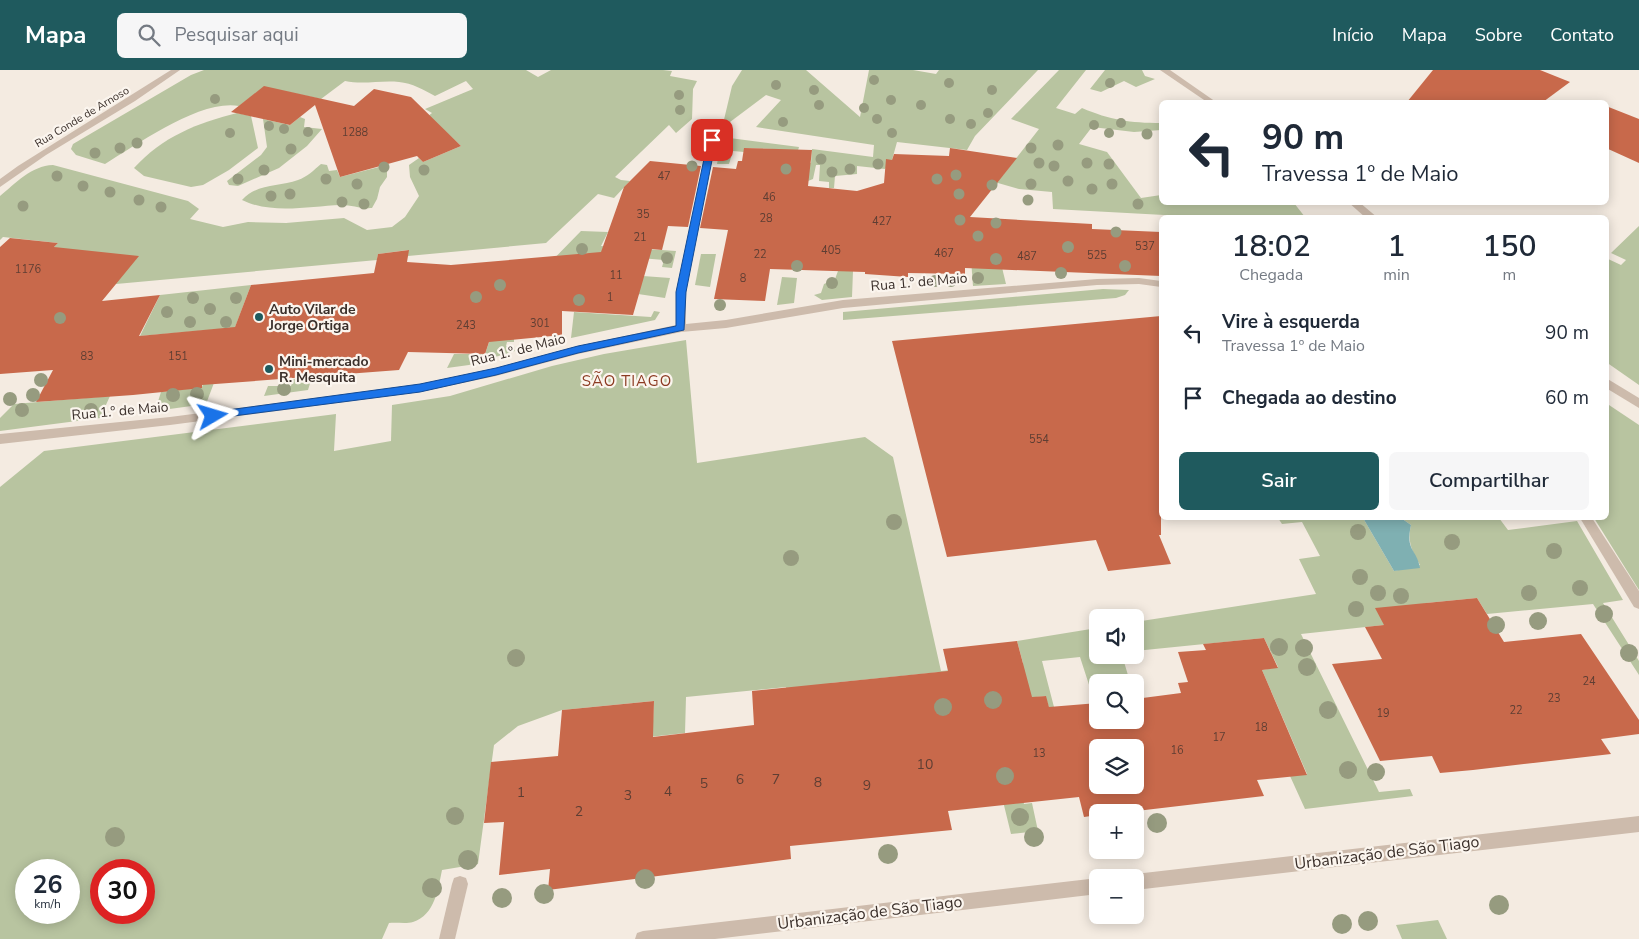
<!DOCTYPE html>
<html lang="pt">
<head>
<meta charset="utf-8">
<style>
	body { margin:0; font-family:"Nunito Sans",sans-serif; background:#f6f6f7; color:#1f2937; height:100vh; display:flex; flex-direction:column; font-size:19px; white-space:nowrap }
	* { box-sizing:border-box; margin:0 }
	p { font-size:16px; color:#747a83 }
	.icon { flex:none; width:28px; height:28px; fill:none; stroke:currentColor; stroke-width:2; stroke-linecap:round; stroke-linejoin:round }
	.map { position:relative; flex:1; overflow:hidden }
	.panel { position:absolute; left:1159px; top:145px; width:450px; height:305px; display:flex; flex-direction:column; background:#fff; border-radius:8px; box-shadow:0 2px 12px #0003 }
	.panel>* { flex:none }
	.banner { position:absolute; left:1159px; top:30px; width:450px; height:105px; border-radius:8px; box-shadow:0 2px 12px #0003; background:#fff; color:#1f2937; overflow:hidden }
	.controls { position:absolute; left:1089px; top:539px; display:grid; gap:10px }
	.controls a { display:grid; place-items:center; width:55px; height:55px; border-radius:8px; background:#fff; box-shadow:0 2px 12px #0003; font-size:25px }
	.speed { position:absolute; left:15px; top:789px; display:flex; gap:10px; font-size:25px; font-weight:700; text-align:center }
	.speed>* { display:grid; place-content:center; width:65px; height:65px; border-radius:50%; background:#fff; box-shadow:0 2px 12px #0003; line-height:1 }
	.speed small { font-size:12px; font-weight:400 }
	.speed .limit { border:8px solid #d22; background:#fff; color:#111 }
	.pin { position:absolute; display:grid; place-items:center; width:42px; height:42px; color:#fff; margin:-21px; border-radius:10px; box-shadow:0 2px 8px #0006 }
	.me { position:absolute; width:55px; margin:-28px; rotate:83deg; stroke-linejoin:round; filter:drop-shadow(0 0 4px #0008) }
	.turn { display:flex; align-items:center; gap:18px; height:105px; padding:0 20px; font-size:22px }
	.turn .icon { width:65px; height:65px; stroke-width:2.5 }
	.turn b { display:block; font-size:35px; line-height:42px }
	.eta { display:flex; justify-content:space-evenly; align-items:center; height:85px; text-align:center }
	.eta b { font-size:30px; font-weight:600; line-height:35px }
	.cta { display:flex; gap:10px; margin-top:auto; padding:10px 20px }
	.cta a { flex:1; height:58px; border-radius:8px; background:#1f5a5e; color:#fff; font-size:20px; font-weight:600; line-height:58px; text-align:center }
	.cta a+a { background:#f6f6f7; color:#1f2937 }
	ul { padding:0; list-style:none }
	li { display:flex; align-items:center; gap:15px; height:65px; padding:0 20px }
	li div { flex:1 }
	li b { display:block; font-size:19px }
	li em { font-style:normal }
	header { display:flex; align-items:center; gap:30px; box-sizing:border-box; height:70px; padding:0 25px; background:#1f5a5e; color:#fff }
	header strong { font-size:24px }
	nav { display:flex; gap:28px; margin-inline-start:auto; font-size:18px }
	.search { width:350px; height:45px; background:#f6f6f7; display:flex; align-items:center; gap:12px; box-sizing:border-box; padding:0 18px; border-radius:8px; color:#747a83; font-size:19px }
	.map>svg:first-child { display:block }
	.green { fill:#b8c4a0; fill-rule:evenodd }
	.water { fill:#7fb0b2 }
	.building { fill:#c8694b; fill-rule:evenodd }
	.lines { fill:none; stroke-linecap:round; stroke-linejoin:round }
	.minor { fill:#cdbbac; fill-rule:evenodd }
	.tertiary { fill:#cdbbac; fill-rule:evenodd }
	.tree { fill:#969b7f }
	.route { fill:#1a73e8; stroke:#114b97 }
	.poi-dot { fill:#1f5a5e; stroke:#fbf5ee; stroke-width:2 }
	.labels { text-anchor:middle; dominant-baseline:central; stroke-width:4.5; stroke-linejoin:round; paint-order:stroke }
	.far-street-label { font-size:11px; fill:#3b302b; stroke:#fbf5ee }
	.number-label { font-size:11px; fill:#5e3e33 }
	.street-label { font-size:14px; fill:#3b302b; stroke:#fbf5ee }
	.poi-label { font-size:14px; font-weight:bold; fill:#3b302b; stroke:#fbf5ee; text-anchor:start }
	.near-number-label { font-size:14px; fill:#5e3e33 }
	.neighbourhood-label { font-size:15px; letter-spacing:1px; fill:#8c3b22; stroke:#fbf5ee }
	.near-street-label { font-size:16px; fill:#3b302b; stroke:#fbf5ee }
</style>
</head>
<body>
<header>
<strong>Mapa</strong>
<div class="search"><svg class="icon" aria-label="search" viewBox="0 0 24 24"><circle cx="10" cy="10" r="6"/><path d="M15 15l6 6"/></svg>Pesquisar aqui</div>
<nav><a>Início</a><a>Mapa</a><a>Sobre</a><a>Contato</a></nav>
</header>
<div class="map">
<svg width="1639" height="869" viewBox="0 0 1639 869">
	<rect width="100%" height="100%" fill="#f4ebe1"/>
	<!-- green -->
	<g class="green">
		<path d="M204 0H526L538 7 551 0H663L672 1 670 6 697 11 693 19 692 49 676 63 669 55 615 107 621 110 630 111 614 128 598 124 546 173 408 186V180L378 184 377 190 116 214 54 177 58 173 3 167 0 170V126C16 113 31 96 53 95L188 131 199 139 190 149 223 157 248 152 286 153 344 148 367 160 392 157 405 147 419 126 410 107 409 95 419 88 423 92 461 76 445 61 400 68 432 43 425 39 473 19 466 11 435 26C424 20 412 13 399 12 381 10 363 15 345 11L321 29 264 17 239 36C200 29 138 74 105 94L76 85 71 79 73 74 191 5Z"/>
		<path d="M742 0H806L860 47 869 0H913L936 4 939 0H1038L975 66 967 80 897 72 892 90 885 99 857 96V104L835 106 834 118H829V112L819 111 820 95H816L813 109 808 111 773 79 745 78 744 82 733 81 729 94H717L722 67 799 77 795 91 811 93 812 79 873 87 874 75 756 57 781 30 766 25 722 58 732 16Z"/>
		<path d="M1059 0H1086L1056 38 1075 44 1082 38C1110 50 1130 53 1161 53V60L1134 62 1092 57 1079 74 1107 82 1141 128 1161 125V132L1294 133 1305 147H1201L1053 139 1052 122 1019 119 998 113 994 120 968 117 1003 105 1039 59 1011 49Z"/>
		<path d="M1105 0H1142L1145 6 1155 9 1136 17 1124 11 1101 22 1090 19Z"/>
		<path d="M237 43 251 46 258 78 229 100 203 115 191 117 144 106 134 98C162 67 197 53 237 43Z"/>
		<path d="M300 47 305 49 304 57 322 59 307 76 279 98 238 116 229 115 227 111 261 85 267 77 263 49 290 55Z"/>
		<path d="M377 74 387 100V107L380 117 377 129 372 138C361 139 352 135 341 135 309 136 273 145 242 130 257 113 279 117 298 110 307 107 314 100 321 94L327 95 329 101 337 100 340 107 379 97Z"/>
		<path d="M1639 156V315L1606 292V188L1621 195 1626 190 1611 183Z"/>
		<path d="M581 161 608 162 601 176 676 181 672 198 662 197 664 190 581 183 514 239V272H507L506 276H514L515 281 469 295 447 298 454 284H485L498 246Z"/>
		<path d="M969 162 998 181 1006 214 973 216Z"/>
		<path d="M701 184H716L710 217 695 215Z"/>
		<path d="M838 201H853L852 227 822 230 814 225 821 223 824 214 835 209Z"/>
		<path d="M643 206 670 208 665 228 638 224Z"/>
		<path d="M782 207 797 208 794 233 777 235Z"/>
		<path d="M251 215 206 334 155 341 161 322 202 317 221 259 140 266 160 225Z"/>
		<path d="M1103 219 1129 220 1125 225 1116 228 843 250V242Z"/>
		<path d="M654 241 660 242 655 250 571 268 574 242 651 247Z"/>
		<path d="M325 264 308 320 264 326 268 316H291L293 309 306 308 320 265Z"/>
		<path d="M686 270 697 393 865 367 893 387 941 601 1023 593 1017 571 1097 558 1098 585H1122L1130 612H1098L1097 620 1091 621 1080 587 1042 591 1054 637H1049L1045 626 1000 631 1024 734 1032 733 1038 761 1011 764 1001 723 947 628 941 602 831 613 836 658 788 632 786 617 686 627 685 663 631 669 653 651 654 631 562 640 518 656 494 675 478 794 442 800C438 819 435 845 413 852 406 854 396 852 389 853L382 869H0V417L44 381 336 344 334 381 391 371 392 335 450 326 552 296 604 284ZM26 800H69V842H26ZM101 800H144V842H101Z"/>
		<path d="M110 326 100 348 0 361V348L14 334Z"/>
		<path d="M1606 333 1639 355V520L1594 448H1606Z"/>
		<path d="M1278 448H1363L1394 501 1420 495C1412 481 1407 472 1411 455L1401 448H1499L1508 460 1577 451 1623 530 1603 533 1639 591V605L1593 534 1487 544 1477 528 1426 533 1384 555 1301 564 1379 722 1410 719 1413 726 1305 739 1290 706 1307 704 1262 600 1278 597 1264 568 1135 581V552L1316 524 1299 489 1320 486 1302 452 1282 454Z"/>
		<path d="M1438 850 1447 869H1402L1396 855Z"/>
	</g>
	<!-- water -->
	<path class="water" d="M1363 448H1401L1411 455C1405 481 1417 479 1420 498L1394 501Z"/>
	<!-- building -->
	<g class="building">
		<path d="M1433 0H1540L1570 12 1543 32H1407Z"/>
		<path d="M264 16 354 36 374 19 411 27 461 76 423 92 417 86 340 107 315 35 290 55 231 42Z"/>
		<path d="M1606 36 1639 49V93L1606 78Z"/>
		<path d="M744 78 812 80 808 116 857 121 884 113 886 89 892 90 894 84 949 86 950 78 1017 88 970 147 1092 154V159L1161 162V206L965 198V204L908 203V207L865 204V202L770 199 765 231 714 229 728 160 700 158 713 97 736 99 738 91H742Z"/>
		<path d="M650 91 701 96 688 157 668 156 662 180 652 179 633 245 562 241V265L489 272 485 284 408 282 399 300 202 315V318L133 325 36 332 53 300 0 304V177L10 168 58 173 54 177 139 186 102 231 160 225 139 266 235 257 251 215 374 203 378 184 409 180 407 192 451 195 601 182 624 117Z"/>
		<path d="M1161 246V465H1159L1171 494 1108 501 1096 470 947 487 892 271Z"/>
		<path d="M1477 528 1504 572 1581 564 1639 650V664L1601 669 1611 684 1473 700 1440 703 1432 686 1380 691 1332 594 1382 589 1365 557 1384 555 1375 538Z"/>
		<path d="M1264 568 1278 598 1262 600 1307 705 1257 710 1264 726 1128 742H1098V745L1084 747 1079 727 948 741 952 760 790 776 791 789 548 820 550 799 499 805 504 752 484 753 491 692 558 686 562 640 654 631 653 667 754 655 752 621 948 601 943 579 1017 571 1032 627 1046 626 1049 637 1098 633V650H1135V629L1181 623 1178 613 1188 612 1178 582 1206 580 1203 574ZM1098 678H1135V715H1098Z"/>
	</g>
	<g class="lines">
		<!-- minor -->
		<g class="minor">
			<path d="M1160 0H1170L1216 32H1207Z"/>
			<path d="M712 67 716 70 686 222V254L726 250 843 230 1097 209 1139 208 1161 211V217L1139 214 1097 215 843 238 726 258 681 262 578 284 496 306 420 322 170 355 0 374V364L170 347 420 314 496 298 578 276 676 255V222L708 70Z"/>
			<path d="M1348 132H1359L1378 148H1366Z"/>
			<path d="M1606 308 1639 328V338L1606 318Z"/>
			<path d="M1580 448H1592L1639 521V539L1634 537Z"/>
			<path d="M1639 746V762L1135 820V808H1129L1135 804Z"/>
			<path d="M460 806 466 808 468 814 455 869H439L452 814 454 808Z"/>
			<path d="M1098 808V824L715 869H635L637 863 643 861Z"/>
		</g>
		<!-- tertiary -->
		<path class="tertiary" d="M171 0H180L135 31 46 85 0 117V109L18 96Z"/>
	</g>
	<!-- trees -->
	<g class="tree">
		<circle cx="874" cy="10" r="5"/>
		<circle cx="949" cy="13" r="5"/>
		<circle cx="1110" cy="13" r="5"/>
		<circle cx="776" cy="15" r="5"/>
		<circle cx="814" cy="20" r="5"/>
		<circle cx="992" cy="20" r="5"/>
		<circle cx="679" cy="25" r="5"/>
		<circle cx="215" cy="29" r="5"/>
		<circle cx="891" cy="30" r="5"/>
		<circle cx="819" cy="35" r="5"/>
		<circle cx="921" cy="35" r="5"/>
		<circle cx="864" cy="38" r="5"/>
		<circle cx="680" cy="40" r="5"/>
		<circle cx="988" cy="43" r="5"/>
		<circle cx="877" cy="49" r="5"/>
		<circle cx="950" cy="49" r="5"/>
		<circle cx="783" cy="52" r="5"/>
		<circle cx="1121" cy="53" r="5"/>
		<circle cx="971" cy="54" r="5"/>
		<circle cx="1094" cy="55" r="5"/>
		<circle cx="269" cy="56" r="5"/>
		<circle cx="284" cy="59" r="5"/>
		<circle cx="308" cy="62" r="5"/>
		<circle cx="230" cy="63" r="5"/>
		<circle cx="892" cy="63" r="5"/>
		<circle cx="1109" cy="63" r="5"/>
		<circle cx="1147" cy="64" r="5.5"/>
		<circle cx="137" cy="73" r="5.5"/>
		<circle cx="1058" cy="75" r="5.5"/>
		<circle cx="120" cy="78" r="5.5"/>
		<circle cx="1031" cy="78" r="5.5"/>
		<circle cx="291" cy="79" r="5.5"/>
		<circle cx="95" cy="83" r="5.5"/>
		<circle cx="821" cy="89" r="5.5"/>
		<circle cx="1039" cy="93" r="5.5"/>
		<circle cx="1087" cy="93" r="5.5"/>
		<circle cx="878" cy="94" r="5.5"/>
		<circle cx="1109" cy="94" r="5.5"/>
		<circle cx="692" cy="96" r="5.5"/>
		<circle cx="1054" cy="96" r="5.5"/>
		<circle cx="384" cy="97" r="5.5"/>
		<circle cx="786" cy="99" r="5.5"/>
		<circle cx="850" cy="99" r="5.5"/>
		<circle cx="264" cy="100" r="5.5"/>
		<circle cx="424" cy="100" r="5.5"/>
		<circle cx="832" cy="102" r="5.5"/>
		<circle cx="956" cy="105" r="5.5"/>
		<circle cx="57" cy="106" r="5.5"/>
		<circle cx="238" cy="109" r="5.5"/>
		<circle cx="326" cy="109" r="5.5"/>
		<circle cx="937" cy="109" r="5.5"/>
		<circle cx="1068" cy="111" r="5.5"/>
		<circle cx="357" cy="114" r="5.5"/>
		<circle cx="1031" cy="114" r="5.5"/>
		<circle cx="1112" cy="114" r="5.5"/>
		<circle cx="992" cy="115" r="5.5"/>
		<circle cx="83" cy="116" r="5.5"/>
		<circle cx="1092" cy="119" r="5.5"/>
		<circle cx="110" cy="122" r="5.5"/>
		<circle cx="290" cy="124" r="5.5"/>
		<circle cx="959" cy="124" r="5.5"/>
		<circle cx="271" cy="126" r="5.5"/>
		<circle cx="139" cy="130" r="5.5"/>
		<circle cx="1028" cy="130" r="5.5"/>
		<circle cx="342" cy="132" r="5.5"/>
		<circle cx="364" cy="134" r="5.5"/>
		<circle cx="1138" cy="134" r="5.5"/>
		<circle cx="23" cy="136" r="5.5"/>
		<circle cx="161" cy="137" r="5.5"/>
		<circle cx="960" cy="150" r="5.5"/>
		<circle cx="996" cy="153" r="5.5"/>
		<circle cx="1116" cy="162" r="5.5"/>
		<circle cx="978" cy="166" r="5.5"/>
		<circle cx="1068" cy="177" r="6"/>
		<circle cx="582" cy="179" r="6"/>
		<circle cx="667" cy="188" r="6"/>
		<circle cx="996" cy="189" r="6"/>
		<circle cx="797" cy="196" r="6"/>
		<circle cx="1125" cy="196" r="6"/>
		<circle cx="1061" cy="203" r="6"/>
		<circle cx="978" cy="208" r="6"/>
		<circle cx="935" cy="211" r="6"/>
		<circle cx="951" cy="211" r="6"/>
		<circle cx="832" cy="213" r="6"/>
		<circle cx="500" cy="215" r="6"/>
		<circle cx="476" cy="227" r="6"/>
		<circle cx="193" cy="228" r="6"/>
		<circle cx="236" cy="228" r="6"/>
		<circle cx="579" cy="230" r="6"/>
		<circle cx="720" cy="235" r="6"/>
		<circle cx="210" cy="239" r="6"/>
		<circle cx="167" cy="242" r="6"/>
		<circle cx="60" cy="248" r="6"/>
		<circle cx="190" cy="252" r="6"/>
		<circle cx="226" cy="252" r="6"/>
		<circle cx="41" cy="310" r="7"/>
		<circle cx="284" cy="319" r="7"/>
		<circle cx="197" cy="324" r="7"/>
		<circle cx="33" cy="325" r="7"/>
		<circle cx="173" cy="325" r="7"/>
		<circle cx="10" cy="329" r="7"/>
		<circle cx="22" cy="340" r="7"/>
		<circle cx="91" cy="340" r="7"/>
		<circle cx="894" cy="452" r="8"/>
		<circle cx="1358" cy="462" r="8"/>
		<circle cx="1452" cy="472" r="8"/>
		<circle cx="1554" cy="481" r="8"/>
		<circle cx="791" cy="488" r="8"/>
		<circle cx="1360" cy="507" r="8"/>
		<circle cx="1580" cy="518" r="8"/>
		<circle cx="1378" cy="523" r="8"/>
		<circle cx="1529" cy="523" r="8"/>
		<circle cx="1401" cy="526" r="8"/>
		<circle cx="1356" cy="539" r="8"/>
		<circle cx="1604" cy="544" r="9"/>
		<circle cx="1538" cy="551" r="9"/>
		<circle cx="1496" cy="555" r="9"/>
		<circle cx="1279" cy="577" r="9"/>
		<circle cx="1304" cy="578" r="9"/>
		<circle cx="1629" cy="583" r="9"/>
		<circle cx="516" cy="588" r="9"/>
		<circle cx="1307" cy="597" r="9"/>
		<circle cx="993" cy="630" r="9"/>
		<circle cx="943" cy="637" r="9"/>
		<circle cx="1328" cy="640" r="9"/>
		<circle cx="1348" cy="700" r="9"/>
		<circle cx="1376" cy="702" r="9"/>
		<circle cx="1005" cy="706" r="9"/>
		<circle cx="455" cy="746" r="9"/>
		<circle cx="1020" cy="747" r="9"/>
		<circle cx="1157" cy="753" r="10"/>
		<circle cx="115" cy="767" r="10"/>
		<circle cx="1034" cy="767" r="10"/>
		<circle cx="888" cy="784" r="10"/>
		<circle cx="468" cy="790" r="10"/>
		<circle cx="645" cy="809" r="10"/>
		<circle cx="432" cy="818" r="10"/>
		<circle cx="544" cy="824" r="10"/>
		<circle cx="502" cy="828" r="10"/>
		<circle cx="1499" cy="835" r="10"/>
		<circle cx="1368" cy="851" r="10"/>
		<circle cx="1342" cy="854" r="10"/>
	</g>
	<!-- route -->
	<path class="route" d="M712 68 716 70 686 222 684 260 578 283 496 305 420 322 210 349V343L213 342 420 314 496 298 578 276 676 256V222L708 70Z"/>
	<!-- markers -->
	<g class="poi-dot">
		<circle cx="259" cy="247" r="5"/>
		<circle cx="269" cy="299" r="5"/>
	</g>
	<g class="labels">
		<!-- far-street labels -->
		<g class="far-street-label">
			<text transform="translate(82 47) rotate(-31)">Rua Conde de Arnoso</text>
		</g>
		<!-- number labels -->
		<g class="number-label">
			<text x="355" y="62">1288</text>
			<text x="664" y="106">47</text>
			<text x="769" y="127">46</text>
			<text x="643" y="144">35</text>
			<text x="766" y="148">28</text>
			<text x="882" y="151">427</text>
			<text x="640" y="167">21</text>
			<text x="1145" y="176">537</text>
			<text x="831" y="180">405</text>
			<text x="944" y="183">467</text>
			<text x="760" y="184">22</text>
			<text x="1097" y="185">525</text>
			<text x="1027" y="186">487</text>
			<text x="28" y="199">1176</text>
			<text x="616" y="205">11</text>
			<text x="743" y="208">8</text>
			<text x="610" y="227">1</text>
			<text x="540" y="253">301</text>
			<text x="466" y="255">243</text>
			<text x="87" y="286">83</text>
			<text x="178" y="286">151</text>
			<text x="1039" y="369">554</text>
			<text x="1589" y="611">24</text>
			<text x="1554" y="628">23</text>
			<text x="1516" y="640">22</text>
			<text x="1383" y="643">19</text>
			<text x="1261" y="657">18</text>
			<text x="1219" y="667">17</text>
			<text x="1177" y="680">16</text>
			<text x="1039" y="683">13</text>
		</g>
		<!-- street labels -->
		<g class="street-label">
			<text transform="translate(919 212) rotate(-5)">Rua 1.º de Maio</text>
			<text transform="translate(518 280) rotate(-14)">Rua 1.º de Maio</text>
			<text transform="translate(120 341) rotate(-5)">Rua 1.º de Maio</text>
		</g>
		<!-- poi labels -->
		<g class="poi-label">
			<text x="269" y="239">Auto Vilar de<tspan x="269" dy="16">Jorge Ortiga</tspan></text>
			<text x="279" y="291">Mini-mercado<tspan x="279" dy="16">R. Mesquita</tspan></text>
		</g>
		<!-- near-number labels -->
		<g class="near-number-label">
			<text x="925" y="694">10</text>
			<text x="740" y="709">6</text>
			<text x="776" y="709">7</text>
			<text x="818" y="712">8</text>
			<text x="704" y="713">5</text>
			<text x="867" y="715">9</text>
			<text x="668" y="721">4</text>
			<text x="521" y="722">1</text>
			<text x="628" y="725">3</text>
			<text x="579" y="741">2</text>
		</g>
		<!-- neighbourhood labels -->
		<g class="neighbourhood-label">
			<text x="627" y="311">SÃO TIAGO</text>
		</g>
		<!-- near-street labels -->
		<g class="near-street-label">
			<text transform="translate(1387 783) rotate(-7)">Urbanização de São Tiago</text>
			<text transform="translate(870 843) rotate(-7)">Urbanização de São Tiago</text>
		</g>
	</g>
</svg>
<div class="controls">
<a><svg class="icon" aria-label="sound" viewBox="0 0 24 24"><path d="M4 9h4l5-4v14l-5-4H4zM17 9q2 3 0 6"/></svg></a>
<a><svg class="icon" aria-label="search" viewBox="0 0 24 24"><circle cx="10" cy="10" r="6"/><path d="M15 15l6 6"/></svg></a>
<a><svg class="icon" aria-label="layers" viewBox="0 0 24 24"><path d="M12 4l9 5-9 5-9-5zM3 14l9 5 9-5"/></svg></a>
<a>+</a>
<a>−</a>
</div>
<div class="speed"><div>26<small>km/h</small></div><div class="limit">30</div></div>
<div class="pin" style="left:712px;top:70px;background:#d93025"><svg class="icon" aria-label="arrive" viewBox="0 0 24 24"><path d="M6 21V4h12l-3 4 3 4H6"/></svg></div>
<svg class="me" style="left:213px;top:346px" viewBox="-20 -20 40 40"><path d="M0-17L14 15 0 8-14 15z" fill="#1a73e8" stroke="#fff" stroke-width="4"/></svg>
<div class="banner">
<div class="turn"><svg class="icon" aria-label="left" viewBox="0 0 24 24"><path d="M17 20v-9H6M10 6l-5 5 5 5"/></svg><div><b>90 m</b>Travessa 1º de Maio</div></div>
</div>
<section class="panel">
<div class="eta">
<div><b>18:02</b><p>Chegada</p></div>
<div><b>1</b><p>min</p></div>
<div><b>150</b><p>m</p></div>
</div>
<ul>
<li><svg class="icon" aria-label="left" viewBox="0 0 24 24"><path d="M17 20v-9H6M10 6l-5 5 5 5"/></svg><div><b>Vire à esquerda</b><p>Travessa 1º de Maio</p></div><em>90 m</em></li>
<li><svg class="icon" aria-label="arrive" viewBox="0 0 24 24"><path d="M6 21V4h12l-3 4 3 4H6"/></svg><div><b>Chegada ao destino</b></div><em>60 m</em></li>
</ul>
<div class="cta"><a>Sair</a><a>Compartilhar</a></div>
</section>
</div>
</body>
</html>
